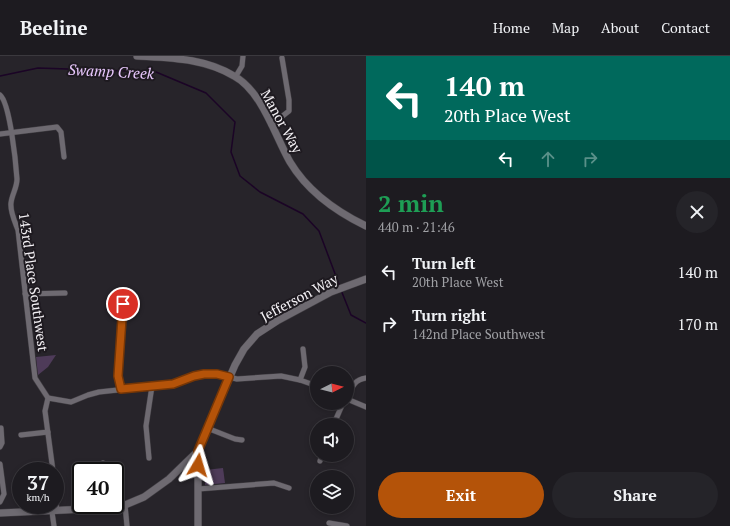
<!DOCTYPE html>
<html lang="en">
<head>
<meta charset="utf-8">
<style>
	body { margin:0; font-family:"PT Serif",serif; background:#252429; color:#f1f3f6; height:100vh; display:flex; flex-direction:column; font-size:15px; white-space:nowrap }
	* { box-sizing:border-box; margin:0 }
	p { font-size:13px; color:#a0a1a5 }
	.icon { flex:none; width:22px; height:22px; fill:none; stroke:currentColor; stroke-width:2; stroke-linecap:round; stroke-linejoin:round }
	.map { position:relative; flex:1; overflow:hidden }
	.sheet { display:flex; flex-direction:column; background:#1d1b20; width:364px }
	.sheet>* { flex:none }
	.top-card { background:#00695c; color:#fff; overflow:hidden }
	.needle { width:26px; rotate:84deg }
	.controls { position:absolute; left:310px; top:310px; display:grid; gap:8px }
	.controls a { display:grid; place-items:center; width:44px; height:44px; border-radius:50%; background:#1d1b20; box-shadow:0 2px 6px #0003,0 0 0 1px #3b393e; font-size:20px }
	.speed { position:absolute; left:12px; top:406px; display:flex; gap:8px; font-size:20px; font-weight:700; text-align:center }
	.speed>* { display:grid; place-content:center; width:52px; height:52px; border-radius:50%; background:#1d1b20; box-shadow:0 2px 6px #0003,0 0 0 1px #3b393e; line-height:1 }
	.speed small { font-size:10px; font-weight:400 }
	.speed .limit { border:2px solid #111; border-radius:6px; background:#fff; color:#111 }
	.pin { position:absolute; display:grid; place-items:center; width:34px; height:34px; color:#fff; margin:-17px; border:2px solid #fff; border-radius:50%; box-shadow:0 1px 4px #0007 }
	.me { position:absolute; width:44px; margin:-22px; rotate:7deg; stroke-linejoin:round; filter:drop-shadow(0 0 3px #0008) }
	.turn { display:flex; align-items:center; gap:14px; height:84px; padding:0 12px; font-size:18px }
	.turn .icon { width:52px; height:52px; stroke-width:2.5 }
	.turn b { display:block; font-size:28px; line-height:34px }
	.lanes { display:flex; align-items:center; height:38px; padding:0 12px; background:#0003; justify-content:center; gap:20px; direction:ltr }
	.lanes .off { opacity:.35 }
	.round { display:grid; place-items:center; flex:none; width:42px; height:42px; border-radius:21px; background:#252429 }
	.summary { display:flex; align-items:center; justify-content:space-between; height:68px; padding:0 12px }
	h1 { font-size:24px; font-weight:700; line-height:30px; color:#1e9e55 }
	.action { display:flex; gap:8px; margin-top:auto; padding:8px 12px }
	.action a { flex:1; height:46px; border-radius:24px; background:#b45309; color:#fff; font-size:16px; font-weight:700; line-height:46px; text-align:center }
	.action a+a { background:#252429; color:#f1f3f6 }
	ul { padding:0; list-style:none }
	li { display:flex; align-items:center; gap:12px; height:52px; padding:0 12px }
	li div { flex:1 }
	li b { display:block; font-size:15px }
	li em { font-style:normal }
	header { display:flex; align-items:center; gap:24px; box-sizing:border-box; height:56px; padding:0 20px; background:#1d1b20; border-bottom:1px solid #3b393e }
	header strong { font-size:19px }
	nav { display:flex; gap:22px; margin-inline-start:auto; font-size:14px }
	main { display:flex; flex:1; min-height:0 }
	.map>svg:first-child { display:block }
	.green { fill:#4e3b59 }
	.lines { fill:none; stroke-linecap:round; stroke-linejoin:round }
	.stream { stroke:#1b0426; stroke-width:1.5 }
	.street-casing { stroke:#423f44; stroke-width:6 }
	.secondary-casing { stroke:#423f44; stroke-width:8 }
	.street { stroke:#6e6a71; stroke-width:5 }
	.secondary { stroke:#6e6a71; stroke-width:7 }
	.route-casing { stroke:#753606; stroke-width:10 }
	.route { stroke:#b45309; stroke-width:7 }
	.labels { text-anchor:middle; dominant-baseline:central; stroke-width:4; stroke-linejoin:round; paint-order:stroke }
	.street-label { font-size:14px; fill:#f4f1f5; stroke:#1e1a20 }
	.water-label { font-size:15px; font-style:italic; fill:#e9c8fe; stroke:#1e1a20 }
</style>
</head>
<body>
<header>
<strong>Beeline</strong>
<nav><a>Home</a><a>Map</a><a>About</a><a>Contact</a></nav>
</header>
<main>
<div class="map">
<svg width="366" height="470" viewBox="0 0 366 470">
	<rect width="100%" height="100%" fill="#27242a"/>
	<!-- green -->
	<g class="green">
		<path d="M56 299 48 311 38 319 36 301Z"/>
		<path d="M223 412 225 427 205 429V414Z"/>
	</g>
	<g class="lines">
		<!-- stream -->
		<g class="stream">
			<path d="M0 20 38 12 156 16 206 37 235 66 231 96 240 120 260 136 303 158 319 175 340 231"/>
			<path d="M341 234 351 259 366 267"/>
		</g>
		<defs>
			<g id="street">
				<path d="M236 20 242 10 243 0"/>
				<path d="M0 39C10 47 16 108 17 123 17 132 12 138 11 147 10 156 15 166 18 174L35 322 48 342 45 355 53 415"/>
				<path d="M271 69 289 55V44L282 2"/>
				<path d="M0 78 57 71 61 76 64 101"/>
				<path d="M25 238 65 237"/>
				<path d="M300 324 305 311 303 293"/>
				<path d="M121 333 119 320 123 248"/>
				<path d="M48 342 71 346 88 339 99 336 173 328 194 319 204 318H217L237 323 281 320 300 324 317 330"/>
				<path d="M347 343C352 332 353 324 366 322"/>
				<path d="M347 343 366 351"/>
				<path d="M331 369 330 367 336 363 343 347"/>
				<path d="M207 372 235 383 242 384"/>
				<path d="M21 379 48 376"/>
				<path d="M0 391 2 387 1 372"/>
				<path d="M149 402 146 370 152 330"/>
				<path d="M320 405 322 399"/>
				<path d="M103 407 105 415"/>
				<path d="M0 408 4 438 0 446"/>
				<path d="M198 433 274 427 289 432"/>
				<path d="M55 435 57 455"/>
				<path d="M125 449 127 470"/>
				<path d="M52 456 54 470"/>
				<path d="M329 467 347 470"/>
			</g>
			<g id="secondary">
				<path d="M137 0C171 2 204 2 234 20 262 35 275 80 290 106 308 136 335 155 366 170"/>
				<path d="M0 457 108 452 125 449 144 441 169 423 198 395 235 309 244 293 257 278 277 265 331 236 366 223"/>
				<path d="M198 470V395"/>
			</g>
		</defs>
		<!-- street casing -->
		<use href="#street" class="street-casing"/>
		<!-- secondary casing -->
		<use href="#secondary" class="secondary-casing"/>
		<!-- street -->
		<use href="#street" class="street"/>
		<!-- secondary -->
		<use href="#secondary" class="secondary"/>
	</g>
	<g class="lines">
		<defs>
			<path id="route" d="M123 248 118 320 121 333 173 328 194 320 204 318H217L229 321 198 395V409"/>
		</defs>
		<!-- route casing -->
		<use href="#route" class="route-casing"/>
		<!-- route -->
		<use href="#route" class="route"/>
	</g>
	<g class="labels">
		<!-- street labels -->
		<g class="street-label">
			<text transform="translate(282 65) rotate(61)">Manor Way</text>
			<text transform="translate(34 226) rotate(82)">143rd Place Southwest</text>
			<text transform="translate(299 241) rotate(-28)">Jefferson Way</text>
		</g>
		<!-- water labels -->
		<g class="water-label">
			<text transform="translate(111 15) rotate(3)">Swamp Creek</text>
		</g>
	</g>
</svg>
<div class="controls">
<a><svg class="needle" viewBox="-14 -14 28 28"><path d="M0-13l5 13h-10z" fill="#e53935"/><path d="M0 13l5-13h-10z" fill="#a0a1a5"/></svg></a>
<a><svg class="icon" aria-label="sound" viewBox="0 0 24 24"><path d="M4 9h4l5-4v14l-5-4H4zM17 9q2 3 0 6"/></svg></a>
<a><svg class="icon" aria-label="layers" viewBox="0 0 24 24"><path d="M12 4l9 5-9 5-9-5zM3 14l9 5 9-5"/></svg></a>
</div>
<div class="speed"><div>37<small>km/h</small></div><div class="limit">40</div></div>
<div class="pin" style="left:123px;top:248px;background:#d93025"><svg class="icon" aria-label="arrive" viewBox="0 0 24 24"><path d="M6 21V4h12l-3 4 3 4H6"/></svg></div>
<svg class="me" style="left:198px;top:409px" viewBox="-20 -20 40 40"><path d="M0-17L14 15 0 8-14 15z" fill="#b45309" stroke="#fff" stroke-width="4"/></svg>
</div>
<section class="sheet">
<div class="top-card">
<div class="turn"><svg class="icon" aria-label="left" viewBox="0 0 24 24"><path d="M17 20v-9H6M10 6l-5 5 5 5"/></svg><div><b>140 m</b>20th Place West</div></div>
<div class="lanes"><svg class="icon" aria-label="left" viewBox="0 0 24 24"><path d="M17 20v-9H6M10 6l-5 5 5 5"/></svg><svg class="icon off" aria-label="ahead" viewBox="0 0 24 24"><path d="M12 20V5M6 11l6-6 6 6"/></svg><svg class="icon off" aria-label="right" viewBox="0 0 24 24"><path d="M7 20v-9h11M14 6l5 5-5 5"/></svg></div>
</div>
<div class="summary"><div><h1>2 min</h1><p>440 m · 21:46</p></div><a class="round"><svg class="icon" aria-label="close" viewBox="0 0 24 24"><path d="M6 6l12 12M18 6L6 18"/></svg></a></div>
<ul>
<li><svg class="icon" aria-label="left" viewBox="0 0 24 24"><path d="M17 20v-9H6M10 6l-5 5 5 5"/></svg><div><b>Turn left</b><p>20th Place West</p></div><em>140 m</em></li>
<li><svg class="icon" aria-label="right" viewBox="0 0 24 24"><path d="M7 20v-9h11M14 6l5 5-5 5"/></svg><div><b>Turn right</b><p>142nd Place Southwest</p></div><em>170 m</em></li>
</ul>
<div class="action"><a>Exit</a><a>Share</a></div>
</section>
</main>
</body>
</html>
